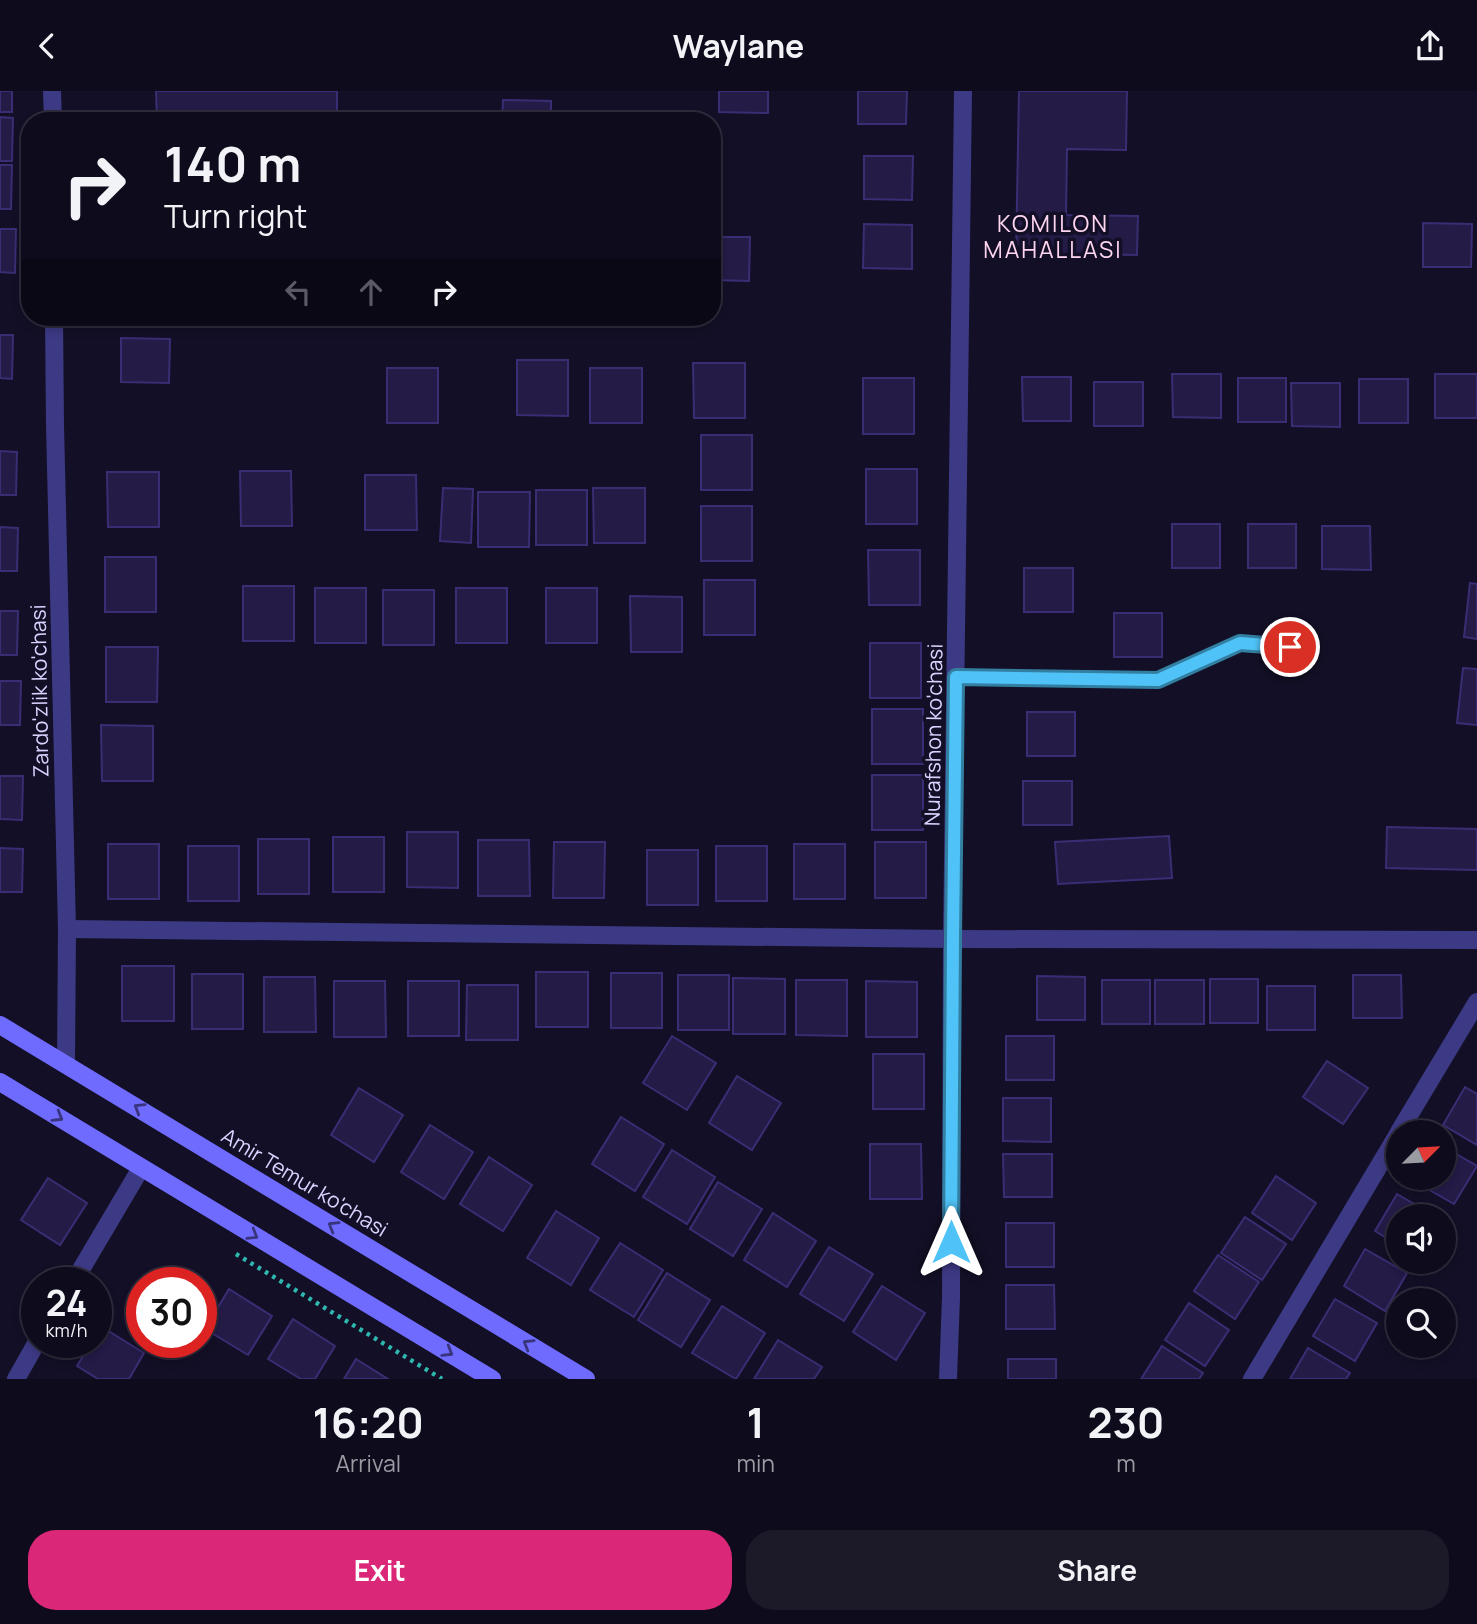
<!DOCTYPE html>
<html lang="en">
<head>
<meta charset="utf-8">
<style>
	body { margin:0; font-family:Manrope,sans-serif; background:#1c1929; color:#f1f3f6; height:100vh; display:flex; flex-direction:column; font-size:26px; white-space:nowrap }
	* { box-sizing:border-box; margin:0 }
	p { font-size:23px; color:#9b9ba3 }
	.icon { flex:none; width:38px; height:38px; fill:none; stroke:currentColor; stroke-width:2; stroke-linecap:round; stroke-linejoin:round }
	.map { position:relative; height:1288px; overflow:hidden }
	.panel { display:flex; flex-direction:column; background:#0e0b1c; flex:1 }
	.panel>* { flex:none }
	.guide { position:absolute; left:21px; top:21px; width:700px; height:214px; border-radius:28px; box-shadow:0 4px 10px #0003,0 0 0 2px #2e2b3b; background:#0e0b1c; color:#f1f3f6; overflow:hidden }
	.needle { width:46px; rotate:66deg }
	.buttons { position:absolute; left:1386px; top:1029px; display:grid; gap:14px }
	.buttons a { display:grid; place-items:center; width:70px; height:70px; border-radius:50%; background:#0e0b1c; box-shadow:0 4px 10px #0003,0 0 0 2px #2e2b3b; font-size:35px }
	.speed { position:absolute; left:21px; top:1176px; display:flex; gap:14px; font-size:35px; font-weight:700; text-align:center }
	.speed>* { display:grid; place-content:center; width:91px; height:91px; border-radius:50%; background:#0e0b1c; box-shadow:0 4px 10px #0003,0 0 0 2px #2e2b3b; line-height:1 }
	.speed small { font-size:18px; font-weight:400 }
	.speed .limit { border:10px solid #d22; background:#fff; color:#111 }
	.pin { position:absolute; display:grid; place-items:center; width:60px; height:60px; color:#fff; margin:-30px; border:4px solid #fff; border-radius:50%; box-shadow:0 2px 7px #0007 }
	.me { position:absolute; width:77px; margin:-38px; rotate:0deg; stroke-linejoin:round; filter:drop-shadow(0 0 5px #0008) }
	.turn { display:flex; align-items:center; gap:24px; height:147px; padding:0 28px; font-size:32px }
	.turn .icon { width:91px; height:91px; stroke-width:2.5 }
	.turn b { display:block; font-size:49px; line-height:60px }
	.lanes { display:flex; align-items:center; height:66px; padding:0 28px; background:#0003; justify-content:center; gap:35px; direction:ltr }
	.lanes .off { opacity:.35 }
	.eta { display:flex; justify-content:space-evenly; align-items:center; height:119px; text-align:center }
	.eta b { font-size:42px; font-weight:700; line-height:49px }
	.action { display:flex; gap:14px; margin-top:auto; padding:14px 28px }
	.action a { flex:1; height:80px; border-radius:28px; background:#db2777; color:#fff; font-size:28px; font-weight:700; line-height:80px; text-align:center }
	.action a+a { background:#1c1929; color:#f1f3f6 }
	header { display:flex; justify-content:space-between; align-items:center; height:91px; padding:0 28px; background:#0e0b1c; font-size:32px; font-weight:700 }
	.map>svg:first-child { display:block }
	.building { fill:#241b47; stroke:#3b2d73; stroke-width:2 }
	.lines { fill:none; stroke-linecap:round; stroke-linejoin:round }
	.path { stroke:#2fb8b0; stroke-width:4.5; stroke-dasharray:3.5 5; stroke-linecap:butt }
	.service { stroke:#3d3a85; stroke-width:14 }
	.minor { stroke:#3d3a85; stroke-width:18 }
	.secondary { stroke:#6f6bff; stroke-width:18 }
	.oneway { stroke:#38347d }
	.route-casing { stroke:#337fa1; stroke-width:18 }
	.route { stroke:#4fc3f7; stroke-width:12 }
	.labels { text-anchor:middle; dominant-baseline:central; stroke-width:7; stroke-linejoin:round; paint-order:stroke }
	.street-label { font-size:21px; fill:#d9d4ff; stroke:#130f26 }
	.neighbourhood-label { font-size:23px; letter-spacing:2px; fill:#ffd6f0; stroke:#130f26 }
</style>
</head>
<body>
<header><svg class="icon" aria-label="back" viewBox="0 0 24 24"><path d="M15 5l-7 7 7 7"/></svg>Waylane<svg class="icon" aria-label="share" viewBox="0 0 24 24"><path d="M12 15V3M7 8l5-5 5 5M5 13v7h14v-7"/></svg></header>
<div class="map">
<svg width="1477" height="1288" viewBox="0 0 1477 1288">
	<rect width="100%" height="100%" fill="#130f26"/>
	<!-- building -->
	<g class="building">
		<rect x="0" y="0" width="12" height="21"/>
		<path d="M156 0H337V20L211 23V30H157Z"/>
		<path d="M719 0H768V22L719 21Z"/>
		<path d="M858 0H907L906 33H858Z"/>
		<path d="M1019 0H1127L1126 59 1067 58 1066 124 1138 125 1137 164 1016 162Z"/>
		<path d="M503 9 551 10V30H502Z"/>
		<path d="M0 26 13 27 12 70H0Z"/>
		<path d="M864 65H913L912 109 864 108Z"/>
		<path d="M0 74H12L11 118H0Z"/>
		<path d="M1423 132 1472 133 1471 176H1423Z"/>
		<path d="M864 133 912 134V178L863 177Z"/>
		<path d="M0 138H16L15 182 0 181Z"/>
		<path d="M712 146H750L749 190 712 189Z"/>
		<path d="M111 226H160L159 231 111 230Z"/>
		<path d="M0 244H13L12 288 0 287Z"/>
		<path d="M121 247 170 248 169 292 121 291Z"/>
		<path d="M517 269H568V325L517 324Z"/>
		<path d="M693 272H745V327H694Z"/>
		<rect x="387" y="277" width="51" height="55"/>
		<rect x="590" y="277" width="52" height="55"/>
		<path d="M1172 283H1221V327L1173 326Z"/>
		<rect x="1435" y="283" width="42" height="44"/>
		<path d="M1022 286H1071V330H1023Z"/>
		<rect x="863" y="287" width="51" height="56"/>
		<rect x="1238" y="287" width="48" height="44"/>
		<rect x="1359" y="288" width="49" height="44"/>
		<rect x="1094" y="291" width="49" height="44"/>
		<path d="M1291 292H1340V336L1292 335Z"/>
		<rect x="701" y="344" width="51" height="55"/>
		<path d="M0 360 17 361 16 404H0Z"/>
		<rect x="866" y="378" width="51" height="55"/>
		<path d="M240 380H291L292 435H241Z"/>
		<path d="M107 381H159V436H108Z"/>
		<path d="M365 384H416L417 439H365Z"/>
		<path d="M443 397 473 398 471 452 440 450Z"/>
		<path d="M593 397H645V452H594Z"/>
		<rect x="536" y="399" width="51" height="55"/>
		<path d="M478 401H530L529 456H478Z"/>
		<rect x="701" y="415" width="51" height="55"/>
		<rect x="1172" y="433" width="48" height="44"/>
		<rect x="1248" y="433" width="48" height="44"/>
		<path d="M1322 435H1370L1371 479 1322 478Z"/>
		<path d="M0 436 18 437 17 480H0Z"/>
		<path d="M868 459H920V514H869Z"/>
		<rect x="105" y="466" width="51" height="55"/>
		<rect x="1024" y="477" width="49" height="44"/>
		<rect x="704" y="489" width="51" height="55"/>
		<path d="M1470 492 1477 493V548L1464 546Z"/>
		<rect x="243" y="495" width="51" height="55"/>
		<rect x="315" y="497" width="51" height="55"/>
		<rect x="456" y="497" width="51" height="55"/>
		<rect x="546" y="497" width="51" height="55"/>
		<rect x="383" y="499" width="51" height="55"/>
		<path d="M630 505 682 506V561H631Z"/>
		<path d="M0 520H18L17 564H0Z"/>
		<rect x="1114" y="522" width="48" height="44"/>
		<rect x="870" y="552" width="51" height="55"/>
		<path d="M106 556H158L157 611H106Z"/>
		<path d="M1463 577 1477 578V634L1457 632Z"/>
		<path d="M0 590H21L20 634H0Z"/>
		<rect x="872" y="618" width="51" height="55"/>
		<rect x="1027" y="621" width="48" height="44"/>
		<path d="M101 634 153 635V690H102Z"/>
		<rect x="872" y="684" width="51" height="55"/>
		<path d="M0 685H23L22 729 0 728Z"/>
		<rect x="1023" y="690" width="49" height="44"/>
		<path d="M1387 736 1477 738V779L1386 777Z"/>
		<path d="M407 741H458V797L407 796Z"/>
		<path d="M1169 745 1172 787 1058 793 1055 751Z"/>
		<rect x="333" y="746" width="51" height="55"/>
		<rect x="258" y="748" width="51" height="55"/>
		<path d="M478 749H529L530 805H478Z"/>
		<path d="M554 751H605L604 807H553Z"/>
		<rect x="875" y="751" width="51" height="56"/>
		<rect x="108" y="753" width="51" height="55"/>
		<rect x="794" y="753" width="51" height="55"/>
		<rect x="188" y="755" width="51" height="55"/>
		<rect x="716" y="755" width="51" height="55"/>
		<path d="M0 757 23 758 22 801H0Z"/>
		<rect x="647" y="759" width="51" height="55"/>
		<rect x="122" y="875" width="52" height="55"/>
		<rect x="536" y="881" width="52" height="55"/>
		<rect x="611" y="882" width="51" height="55"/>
		<rect x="192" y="883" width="51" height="55"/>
		<rect x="678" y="884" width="51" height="55"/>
		<path d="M1353 884H1401L1402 927H1353Z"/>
		<path d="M1037 885 1085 886V929H1037Z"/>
		<path d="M264 886H315L316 941H264Z"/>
		<path d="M733 887 785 888V943H733Z"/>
		<rect x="1210" y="888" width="48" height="44"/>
		<path d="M796 889H847V945L796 944Z"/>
		<rect x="1102" y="889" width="48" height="44"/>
		<rect x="1155" y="889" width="49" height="44"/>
		<path d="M334 890H385L386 946H334Z"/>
		<rect x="408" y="890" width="51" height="55"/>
		<path d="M866 890 917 891V946H866Z"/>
		<path d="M467 894H518V949H466Z"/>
		<rect x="1267" y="895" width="48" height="44"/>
		<path d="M672 945 716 972 687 1019 643 992Z"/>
		<rect x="1006" y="945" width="48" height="44"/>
		<rect x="873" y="963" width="51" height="55"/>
		<path d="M1327 970 1368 997 1343 1033 1303 1006Z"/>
		<path d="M737 985 781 1012 752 1059 709 1032Z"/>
		<path d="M1465 996 1477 1003V1054L1443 1034Z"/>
		<path d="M359 997 403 1024 374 1071 331 1044Z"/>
		<path d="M1003 1007H1051V1051L1003 1050Z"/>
		<path d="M621 1026 664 1053 635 1100 592 1073Z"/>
		<path d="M430 1034 473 1061 444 1108 401 1081Z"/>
		<path d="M870 1053H921L922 1108H870Z"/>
		<path d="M1444 1056 1477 1075 1454 1113 1412 1089 1413 1087H1444Z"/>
		<path d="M672 1059 715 1086 687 1133 643 1106Z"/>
		<path d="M1003 1063H1052V1106H1004Z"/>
		<path d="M489 1066 532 1094 503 1140 460 1113Z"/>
		<path d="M1276 1085 1316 1112 1292 1149 1252 1122Z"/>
		<path d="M48 1087 87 1112 60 1154 21 1129Z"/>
		<path d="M718 1091 762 1118 733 1165 690 1138Z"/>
		<path d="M1397 1103 1435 1125H1398V1154L1375 1140Z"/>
		<path d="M556 1120 599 1147 571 1194 527 1167Z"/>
		<path d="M773 1122 816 1150 787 1196 744 1169Z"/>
		<path d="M1245 1126 1286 1153 1262 1189 1221 1162Z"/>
		<rect x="1006" y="1132" width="48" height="44"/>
		<path d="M620 1152 663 1179 634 1226 590 1199Z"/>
		<path d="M829 1156 873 1183 844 1230 800 1203Z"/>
		<path d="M1365 1158 1407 1182 1385 1220 1344 1195Z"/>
		<path d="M1218 1164 1259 1191 1235 1228 1194 1200Z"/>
		<path d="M667 1182 710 1209 681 1256 638 1229Z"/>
		<path d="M1006 1194H1054L1055 1238H1006Z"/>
		<path d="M882 1195 925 1222 896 1269 853 1241Z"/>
		<path d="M229 1198 272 1225 248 1264 205 1238Z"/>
		<path d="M1335 1208 1377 1232 1355 1270 1313 1245Z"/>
		<path d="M1189 1212 1229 1239 1205 1275 1165 1249Z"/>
		<path d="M722 1215 765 1242 736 1288 692 1262Z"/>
		<path d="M293 1228 335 1255 315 1288H301L268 1268Z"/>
		<path d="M102 1236 144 1262 129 1288H98L77 1275 92 1251H96V1245Z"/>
		<path d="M778 1249 822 1276 814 1288H754Z"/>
		<path d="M1162 1255 1203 1282 1199 1288H1141Z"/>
		<path d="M1308 1257 1350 1282 1346 1288H1290Z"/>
		<path d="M356 1268 388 1288H344Z"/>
		<rect x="1008" y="1268" width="48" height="20"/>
	</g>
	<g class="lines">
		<!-- path -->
		<path class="path" d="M236 1163 442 1288"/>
		<!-- service -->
		<path class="service" d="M956 586 1158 589 1240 552 1290 556"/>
		<!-- minor -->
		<g class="minor">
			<path d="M52 0 53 30"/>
			<path d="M54 226 55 334 67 838 66 973"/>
			<path d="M67 838 952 848 1477 849"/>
			<path d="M1399 1041 1477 911"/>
			<path d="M73 1192 141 1077"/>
			<path d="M16 1288 37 1251"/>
			<path d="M948 1288 951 1206 952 848 963 0"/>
			<path d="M1252 1288 1398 1043"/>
		</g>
		<!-- secondary -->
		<g class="secondary">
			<path d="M0 934 586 1288"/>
			<path d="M0 991 492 1288"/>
		</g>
	</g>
	<!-- one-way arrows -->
	<defs><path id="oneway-chevron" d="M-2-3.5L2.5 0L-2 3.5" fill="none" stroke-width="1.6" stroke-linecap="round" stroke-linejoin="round" transform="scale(1.75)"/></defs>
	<g class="oneway">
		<use href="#oneway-chevron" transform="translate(139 1017) rotate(-148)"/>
		<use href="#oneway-chevron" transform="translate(58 1026) rotate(31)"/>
		<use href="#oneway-chevron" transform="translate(333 1135) rotate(-149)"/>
		<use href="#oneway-chevron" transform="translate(253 1144) rotate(31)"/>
		<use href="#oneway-chevron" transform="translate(528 1253) rotate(-149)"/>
		<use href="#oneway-chevron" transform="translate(448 1261) rotate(31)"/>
	</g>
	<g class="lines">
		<defs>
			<path id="route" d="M951 1151 953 848 956 586 1158 589 1240 552 1290 556"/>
		</defs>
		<!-- route casing -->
		<use href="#route" class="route-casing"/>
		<!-- route -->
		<use href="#route" class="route"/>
	</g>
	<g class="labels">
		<!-- street labels -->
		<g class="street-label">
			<text transform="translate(39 600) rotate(-91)">Zardo'zlik ko'chasi</text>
			<text transform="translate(933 644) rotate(-89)">Nurafshon ko'chasi</text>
			<text transform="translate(305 1091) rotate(31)">Amir Temur ko'chasi</text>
		</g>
		<!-- neighbourhood labels -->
		<g class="neighbourhood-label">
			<text x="1053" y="132">KOMILON<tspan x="1053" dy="26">MAHALLASI</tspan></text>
		</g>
	</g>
</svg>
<div class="buttons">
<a><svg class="needle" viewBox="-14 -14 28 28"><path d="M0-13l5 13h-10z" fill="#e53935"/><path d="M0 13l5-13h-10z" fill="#9b9ba3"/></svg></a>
<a><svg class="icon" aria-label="sound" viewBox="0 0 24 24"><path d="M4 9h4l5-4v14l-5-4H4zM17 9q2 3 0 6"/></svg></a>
<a><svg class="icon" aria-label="search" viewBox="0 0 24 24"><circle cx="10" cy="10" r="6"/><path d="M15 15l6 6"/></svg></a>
</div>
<div class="speed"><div>24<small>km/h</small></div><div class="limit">30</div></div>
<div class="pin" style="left:1290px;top:556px;background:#d93025"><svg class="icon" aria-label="arrive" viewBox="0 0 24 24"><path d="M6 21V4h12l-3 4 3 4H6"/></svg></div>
<svg class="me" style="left:951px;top:1151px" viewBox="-20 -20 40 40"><path d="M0-17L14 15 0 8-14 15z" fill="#4fc3f7" stroke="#fff" stroke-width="4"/></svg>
<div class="guide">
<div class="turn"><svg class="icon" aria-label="right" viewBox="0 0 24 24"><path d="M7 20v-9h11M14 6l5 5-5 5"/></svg><div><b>140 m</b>Turn right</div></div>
<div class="lanes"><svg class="icon off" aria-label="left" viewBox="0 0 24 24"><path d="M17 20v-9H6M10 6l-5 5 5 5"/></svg><svg class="icon off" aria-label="ahead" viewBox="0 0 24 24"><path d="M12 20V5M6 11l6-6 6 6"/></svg><svg class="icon" aria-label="right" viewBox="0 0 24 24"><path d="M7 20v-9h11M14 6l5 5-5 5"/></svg></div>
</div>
</div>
<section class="panel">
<div class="eta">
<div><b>16:20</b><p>Arrival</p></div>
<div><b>1</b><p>min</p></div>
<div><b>230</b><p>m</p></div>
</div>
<div class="action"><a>Exit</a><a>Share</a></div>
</section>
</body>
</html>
